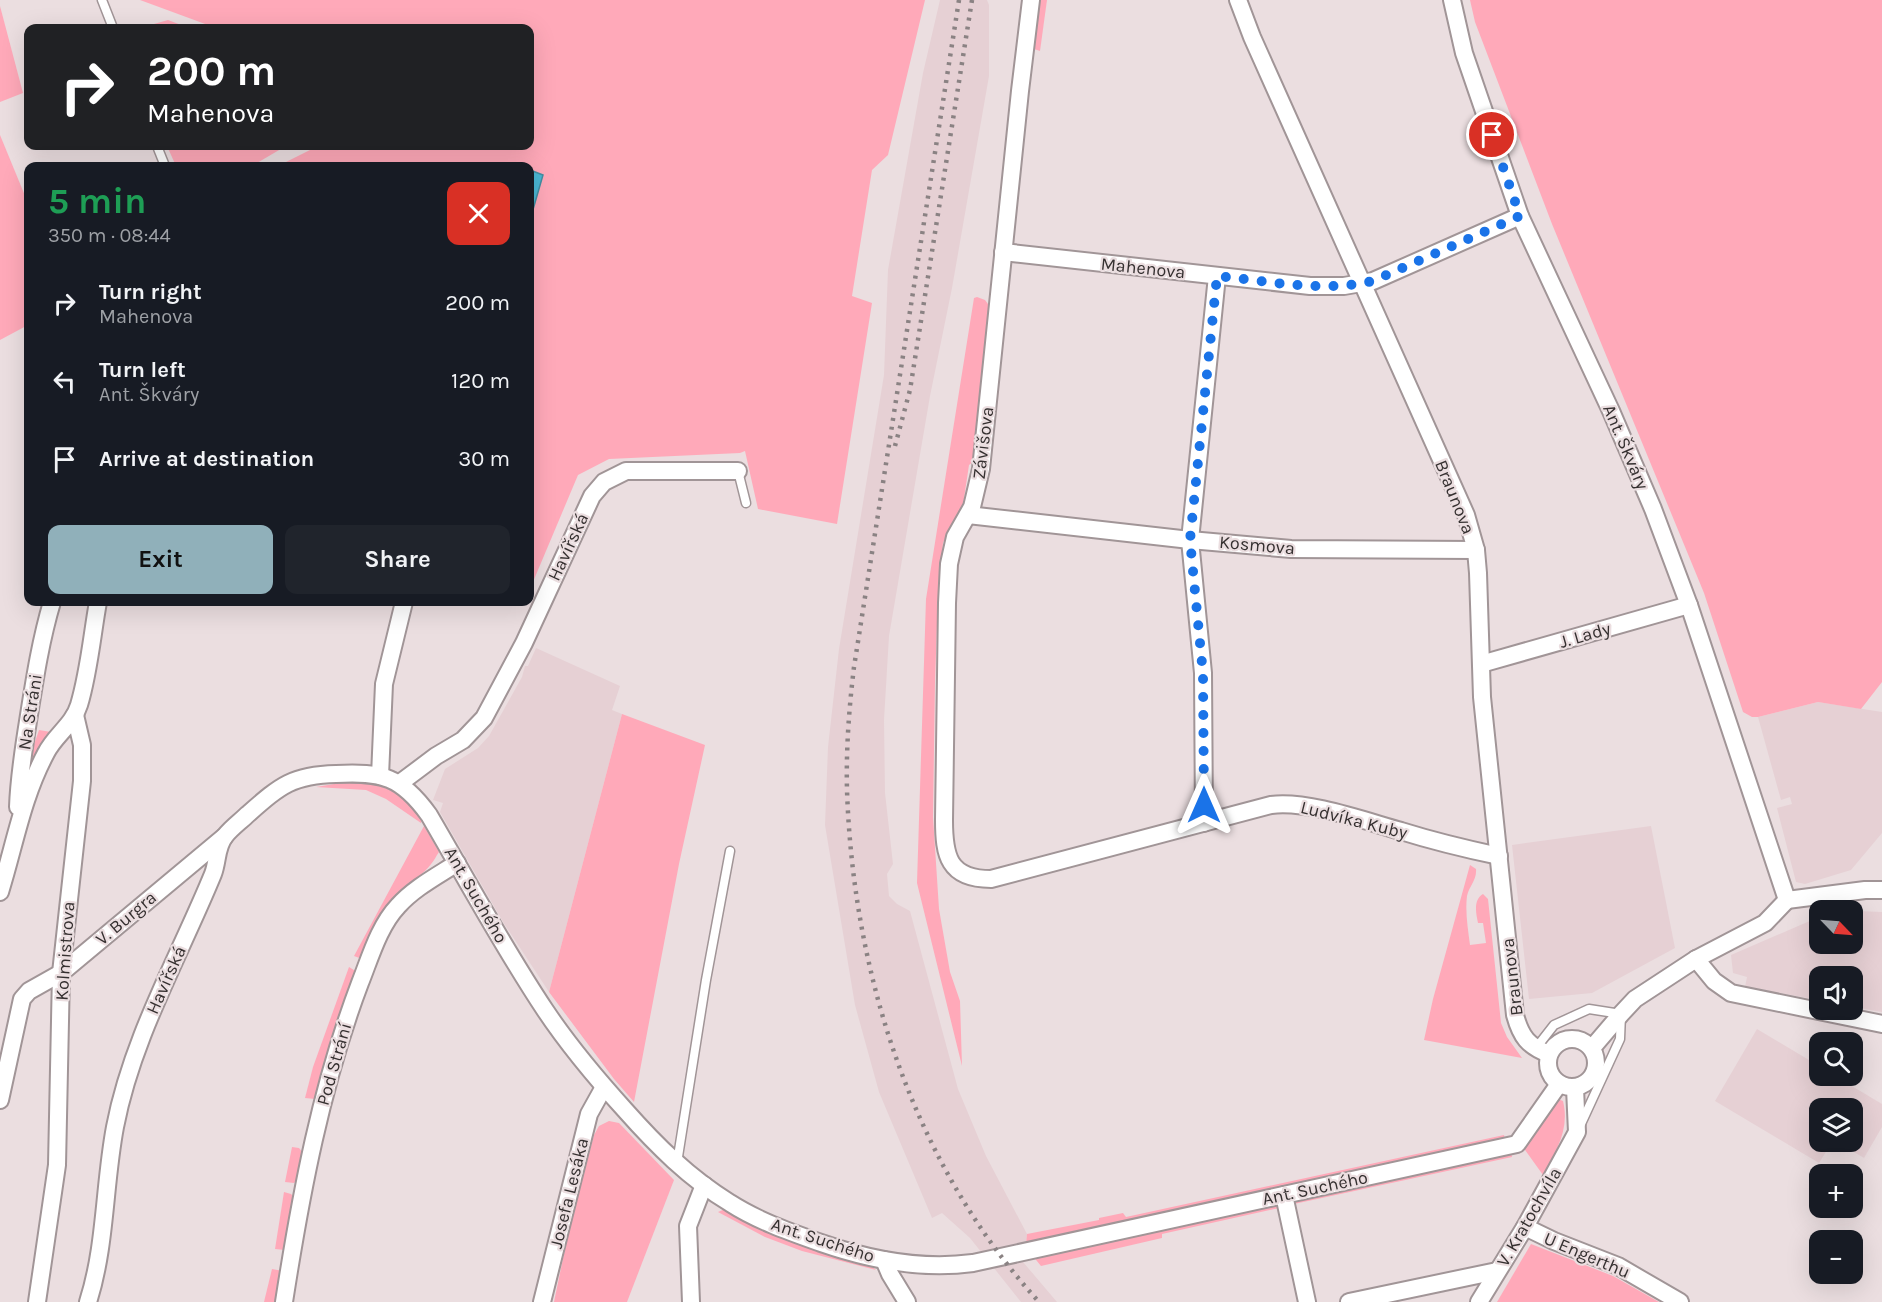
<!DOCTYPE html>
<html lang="en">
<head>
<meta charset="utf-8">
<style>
	body { margin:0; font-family:Karla,sans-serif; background:#20242c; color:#f1f3f6; height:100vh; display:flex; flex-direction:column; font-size:22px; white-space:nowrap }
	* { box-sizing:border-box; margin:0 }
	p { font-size:20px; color:#9ea1a6 }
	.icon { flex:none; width:33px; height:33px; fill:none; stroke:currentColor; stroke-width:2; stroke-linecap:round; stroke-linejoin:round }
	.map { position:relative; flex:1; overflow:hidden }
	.details { position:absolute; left:24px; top:162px; width:510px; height:444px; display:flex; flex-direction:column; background:#171b24; border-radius:12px; box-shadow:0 6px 24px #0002 }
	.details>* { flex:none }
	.top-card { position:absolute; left:24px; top:24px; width:510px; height:126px; border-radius:12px; box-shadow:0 6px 24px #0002; background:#202124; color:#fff; overflow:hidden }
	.needle { width:39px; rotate:115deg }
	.controls { position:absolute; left:1809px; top:900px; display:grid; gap:12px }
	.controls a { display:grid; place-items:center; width:54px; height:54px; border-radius:12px; background:#171b24; box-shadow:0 6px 24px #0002; font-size:30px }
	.pin { position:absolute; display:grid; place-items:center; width:51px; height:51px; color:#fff; margin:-26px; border:3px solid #fff; border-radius:50%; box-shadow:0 2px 6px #0007 }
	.me { position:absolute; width:66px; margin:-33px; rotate:0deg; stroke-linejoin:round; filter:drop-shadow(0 0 4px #0008) }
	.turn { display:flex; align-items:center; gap:21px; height:126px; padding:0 24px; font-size:27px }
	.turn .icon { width:78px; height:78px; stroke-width:2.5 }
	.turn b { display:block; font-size:42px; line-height:51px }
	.round { display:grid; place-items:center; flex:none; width:63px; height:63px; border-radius:12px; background:#20242c }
	.headline { display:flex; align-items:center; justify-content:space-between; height:102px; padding:0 24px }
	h1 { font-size:36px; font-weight:700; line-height:45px; color:#1e9e55 }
	.button { display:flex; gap:12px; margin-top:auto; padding:12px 24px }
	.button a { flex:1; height:69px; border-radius:12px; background:#90b0ba; color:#111; font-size:24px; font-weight:700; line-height:69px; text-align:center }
	.button a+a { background:#20242c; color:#f1f3f6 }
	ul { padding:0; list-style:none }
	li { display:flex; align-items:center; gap:18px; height:78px; padding:0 24px }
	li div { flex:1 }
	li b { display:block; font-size:22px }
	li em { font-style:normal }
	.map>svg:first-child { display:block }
	.built { fill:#e6d0d4 }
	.green { fill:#ffa9b9 }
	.water { fill:#49b5d2; stroke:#438da1; stroke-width:1.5 }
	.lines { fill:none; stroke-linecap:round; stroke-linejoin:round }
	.lane-casing { stroke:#a19597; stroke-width:11 }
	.street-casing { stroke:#a19597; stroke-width:20 }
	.lane { stroke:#fff; stroke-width:8 }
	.street { stroke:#fff; stroke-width:16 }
	.rail { stroke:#8a8283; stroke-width:4.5; stroke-dasharray:3 6; stroke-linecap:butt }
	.route { stroke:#1a73e8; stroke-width:10; stroke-dasharray:0 18 }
	.labels { text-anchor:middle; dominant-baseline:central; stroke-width:4.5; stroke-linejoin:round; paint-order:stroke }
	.street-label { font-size:18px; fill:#353030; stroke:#ebdee0 }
</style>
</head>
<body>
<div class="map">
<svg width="1882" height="1302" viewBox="0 0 1882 1302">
	<rect width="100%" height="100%" fill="#ebdee0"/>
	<!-- built -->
	<g class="built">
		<path d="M940 0H987L989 5V76L952 288 930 396 889 636 884 720 885 793 893 864 887 874 889 896 897 904 910 911 958 1089 986 1156 1027 1234 1026 1244 1012 1249 1057 1302H1021L970 1238 942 1213 932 1218 879 1092 855 1005 825 825 828 747 839 649 884 375 888 270 923 73Z"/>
		<path d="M536 648 620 686 612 710 622 714 549 992 503 922 440 812 443 803 433 800 445 769 478 748 489 736 522 677 525 666H528Z"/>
		<path d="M1818 702 1882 712V833L1851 870 1805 884 1796 882 1777 808 1792 804 1790 797 1781 800 1758 717Z"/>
		<path d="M1651 826 1675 948 1592 993 1529 999 1512 845Z"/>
		<path d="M1833 910H1835L1882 912V1012L1853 1007 1852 976H1820L1819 1000 1745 987 1747 977 1733 973 1731 955 1819 917 1820 944H1852V910Z"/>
		<path d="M1757 1029 1819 1066 1820 1076H1835L1882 1104V1127L1864 1158 1837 1142H1852V1108H1820V1142H1832L1819 1163 1715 1101Z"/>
	</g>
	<!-- green -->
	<g class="green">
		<path d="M140 0H925L888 155 872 170 852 296 872 303 837 524 758 509 745 451 740 453 609 459 578 475 530 589V166H278L318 146H530V28H216Z"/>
		<path d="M1035 0H1047L1040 51 1031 48Z"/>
		<path d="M1470 0H1882V682L1861 709 1818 702 1758 717H1752L1743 712 1704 593 1552 224 1475 22Z"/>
		<path d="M0 6 23 93 0 102Z"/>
		<path d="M168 20 189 28H140Z"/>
		<path d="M0 135 28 203V325L0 340Z"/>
		<path d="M167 146H286L252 166H176Z"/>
		<path d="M977 297 985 300 991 308 976 459 969 465 963 505 947 533 943 543 938 596 935 682 933 817 939 909 950 972 960 1001 962 1066 917 883 926 599 974 298Z"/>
		<path d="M622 714 705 745 679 864 634 1102 614 1079 549 992Z"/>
		<path d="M39 730 51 732 26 784V768Z"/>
		<path d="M358 780C385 782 402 798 423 814L421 823 386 799 366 790 316 787Z"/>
		<path d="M424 826 439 852 437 855C427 874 408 883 394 899 381 914 372 941 362 959L354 956Z"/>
		<path d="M1470 865 1476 869C1477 880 1469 886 1467 896 1465 912 1468 929 1470 945L1486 943 1483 923H1478C1476 913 1473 900 1483 894L1488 899 1501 1023 1507 1037 1522 1058 1424 1040 1433 999Z"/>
		<path d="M349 967 357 972 315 1099 305 1098 313 1067Z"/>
		<path d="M1558 1099 1563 1101C1570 1130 1556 1151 1543 1175L1523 1147 1534 1135Z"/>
		<path d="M609 1121 619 1123 674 1180 627 1302H554L571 1220 594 1135 599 1126Z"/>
		<path d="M1504 1135 1505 1139 1026 1244 1027 1234 1099 1220V1218L1123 1213 1126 1217Z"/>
		<path d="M292 1147 299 1148 303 1153 297 1180 294 1183 285 1182Z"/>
		<path d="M1511 1152 1512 1157 1294 1204 1299 1199Z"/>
		<path d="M284 1192 291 1194 295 1198 285 1250 275 1249Z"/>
		<path d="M1272 1204 1279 1208 1162 1234V1238L1041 1266 1032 1255Z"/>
		<path d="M725 1209 869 1264 876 1270 802 1251 765 1237 718 1212Z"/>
		<path d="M1531 1244 1613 1276 1659 1302H1497Z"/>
		<path d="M272 1269 283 1271 279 1302H264Z"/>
	</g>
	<!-- water -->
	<path class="water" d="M530 170 543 175 530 220Z"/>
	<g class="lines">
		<defs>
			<g id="lane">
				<path d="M102 0 113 28"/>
				<path d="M157 146 165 166"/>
				<path d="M738 471 746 503"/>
				<path d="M1536 1048 1554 1025 1589 1009 1621 1014 1620 1039 1580 1126"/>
				<path d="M677 1163 706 980 730 851"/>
			</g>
			<g id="street">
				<path d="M1031 0 1020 91 981 469 972 507 955 537 949 564 947 603 944 820C944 855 948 879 991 879L1271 805C1307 800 1365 821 1401 831 1433 841 1466 849 1499 856"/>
				<path d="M1238 0 1252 37 1466 515 1476 550 1478 573 1482 697 1515 1015C1521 1037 1528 1046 1549 1054"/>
				<path d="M1452 0 1464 53 1520 216 1611 411 1653 509 1689 605 1787 900"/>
				<path d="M1003 252 1310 286H1344L1373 281 1520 216"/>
				<path d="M968 515 1190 540 1291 549 1476 550"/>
				<path d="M1481 664 1689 605"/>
				<path d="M380 776 384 684 404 602"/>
				<path d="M400 783 436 756 463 740 484 718 524 643 592 496 604 482 626 471H738"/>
				<path d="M18 807C19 776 24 746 29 715 35 677 41 639 52 602"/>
				<path d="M1204 823 1203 673 1190 540 1217 276"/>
				<path d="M0 892C15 844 22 798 46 753 55 735 73 725 79 705 89 672 92 635 98 602"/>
				<path d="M1787 900 1865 890H1882"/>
				<path d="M1696 959 1714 981 1731 993 1882 1024"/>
				<circle cx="1572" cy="1063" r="24"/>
				<path d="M1592 1048 1621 1014 1635 999 1696 959 1765 923 1787 900"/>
				<path d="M0 1100 22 999 29 991 61 973 224 837"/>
				<path d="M1284 1195 1307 1302"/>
				<path d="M1525 1227 1554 1241 1618 1266 1680 1302"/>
				<path d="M884 1260 890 1274 907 1302"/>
				<path d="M37 1302 57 1165 61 973 82 781V745L75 715"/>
				<path d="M88 1302C106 1246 104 1185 115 1127 132 1038 179 957 213 874 218 861 216 847 225 836 231 828 241 821 248 814 280 786 292 775 336 774 382 772 401 776 429 815 467 880 503 947 545 1010 569 1046 596 1078 625 1110 656 1145 689 1178 730 1203 758 1221 790 1232 821 1243 870 1260 922 1270 973 1263L1517 1144 1559 1084"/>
				<path d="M284 1302C301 1193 321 1086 360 983 370 958 379 926 398 906 414 888 437 876 457 863"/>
				<path d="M542 1302 589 1114 604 1087"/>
				<path d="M691 1302 688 1226 704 1185"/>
				<path d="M1349 1302 1497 1271"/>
				<path d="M1479 1302 1525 1227 1577 1132 1575 1088"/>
			</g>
		</defs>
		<!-- lane casing -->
		<use href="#lane" class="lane-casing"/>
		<!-- street casing -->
		<use href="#street" class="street-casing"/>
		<!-- lane -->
		<use href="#lane" class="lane"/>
		<!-- street -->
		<use href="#street" class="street"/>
		<!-- rail -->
		<g class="rail">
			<path d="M959 0 854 667C849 708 846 749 847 790 853 974 913 1164 1039 1302"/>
			<path d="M895 446 910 390 972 0"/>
		</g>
	</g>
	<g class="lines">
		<!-- route -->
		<path class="route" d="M1204 805 1203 674 1190 540 1217 276C1268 281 1323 293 1373 281L1520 216 1492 135"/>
	</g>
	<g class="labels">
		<!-- street labels -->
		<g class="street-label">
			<text transform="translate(1143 268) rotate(6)">Mahenova</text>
			<text transform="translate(983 443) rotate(-83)">Závišova</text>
			<text transform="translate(1626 447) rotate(67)">Ant. Škváry</text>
			<text transform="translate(1455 497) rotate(68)">Braunova</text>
			<text transform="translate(1257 545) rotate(5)">Kosmova</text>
			<text transform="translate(568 547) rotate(-65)">Havířská</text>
			<text transform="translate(1585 635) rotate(-16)">J. Lady</text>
			<text transform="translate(30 712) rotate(-81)">Na Stráni</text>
			<text transform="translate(1354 820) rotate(14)">Ludvíka Kuby</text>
			<text transform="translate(476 895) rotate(60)">Ant. Suchého</text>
			<text transform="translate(126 918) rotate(-40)">V. Burgra</text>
			<text transform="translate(65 951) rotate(-86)">Kolmistrova</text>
			<text transform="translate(1512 977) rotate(-97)">Braunova</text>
			<text transform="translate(166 980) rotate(-66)">Havířská</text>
			<text transform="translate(334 1064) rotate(-74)">Pod Strání</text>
			<text transform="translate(1315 1188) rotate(-12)">Ant. Suchého</text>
			<text transform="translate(569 1193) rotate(-76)">Josefa Lesáka</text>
			<text transform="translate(1529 1217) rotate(-60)">V. Kratochvíla</text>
			<text transform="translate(823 1240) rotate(18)">Ant. Suchého</text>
			<text transform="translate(1587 1255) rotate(23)">U Engerthu</text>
		</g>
	</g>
</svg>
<div class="controls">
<a><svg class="needle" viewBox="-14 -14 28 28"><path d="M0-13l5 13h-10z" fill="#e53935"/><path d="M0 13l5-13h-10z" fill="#9ea1a6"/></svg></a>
<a><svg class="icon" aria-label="sound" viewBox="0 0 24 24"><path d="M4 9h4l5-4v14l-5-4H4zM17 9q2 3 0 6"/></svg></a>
<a><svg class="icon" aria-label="search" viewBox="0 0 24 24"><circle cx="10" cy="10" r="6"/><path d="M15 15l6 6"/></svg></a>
<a><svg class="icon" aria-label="layers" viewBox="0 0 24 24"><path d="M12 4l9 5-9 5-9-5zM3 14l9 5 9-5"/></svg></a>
<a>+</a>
<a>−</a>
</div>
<div class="pin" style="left:1492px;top:135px;background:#d93025"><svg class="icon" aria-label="arrive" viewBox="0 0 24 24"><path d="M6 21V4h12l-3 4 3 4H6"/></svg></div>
<svg class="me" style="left:1204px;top:805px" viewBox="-20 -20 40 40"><path d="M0-17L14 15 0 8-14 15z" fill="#1a73e8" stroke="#fff" stroke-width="4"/></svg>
<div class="top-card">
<div class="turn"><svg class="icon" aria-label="right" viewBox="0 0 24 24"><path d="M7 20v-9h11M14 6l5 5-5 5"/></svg><div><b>200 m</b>Mahenova</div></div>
</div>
<section class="details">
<div class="headline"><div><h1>5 min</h1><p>350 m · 08:44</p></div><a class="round" style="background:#d93025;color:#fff"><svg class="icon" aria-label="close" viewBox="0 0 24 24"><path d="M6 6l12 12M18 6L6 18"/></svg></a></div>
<ul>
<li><svg class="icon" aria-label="right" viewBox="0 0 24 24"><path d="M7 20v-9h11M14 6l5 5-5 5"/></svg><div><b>Turn right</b><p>Mahenova</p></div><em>200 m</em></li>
<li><svg class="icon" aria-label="left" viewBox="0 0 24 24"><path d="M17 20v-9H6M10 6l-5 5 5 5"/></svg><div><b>Turn left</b><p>Ant. Škváry</p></div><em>120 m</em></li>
<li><svg class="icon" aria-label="arrive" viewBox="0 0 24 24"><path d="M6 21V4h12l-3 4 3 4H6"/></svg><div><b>Arrive at destination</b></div><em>30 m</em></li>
</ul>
<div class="button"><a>Exit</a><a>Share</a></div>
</section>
</div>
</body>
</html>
